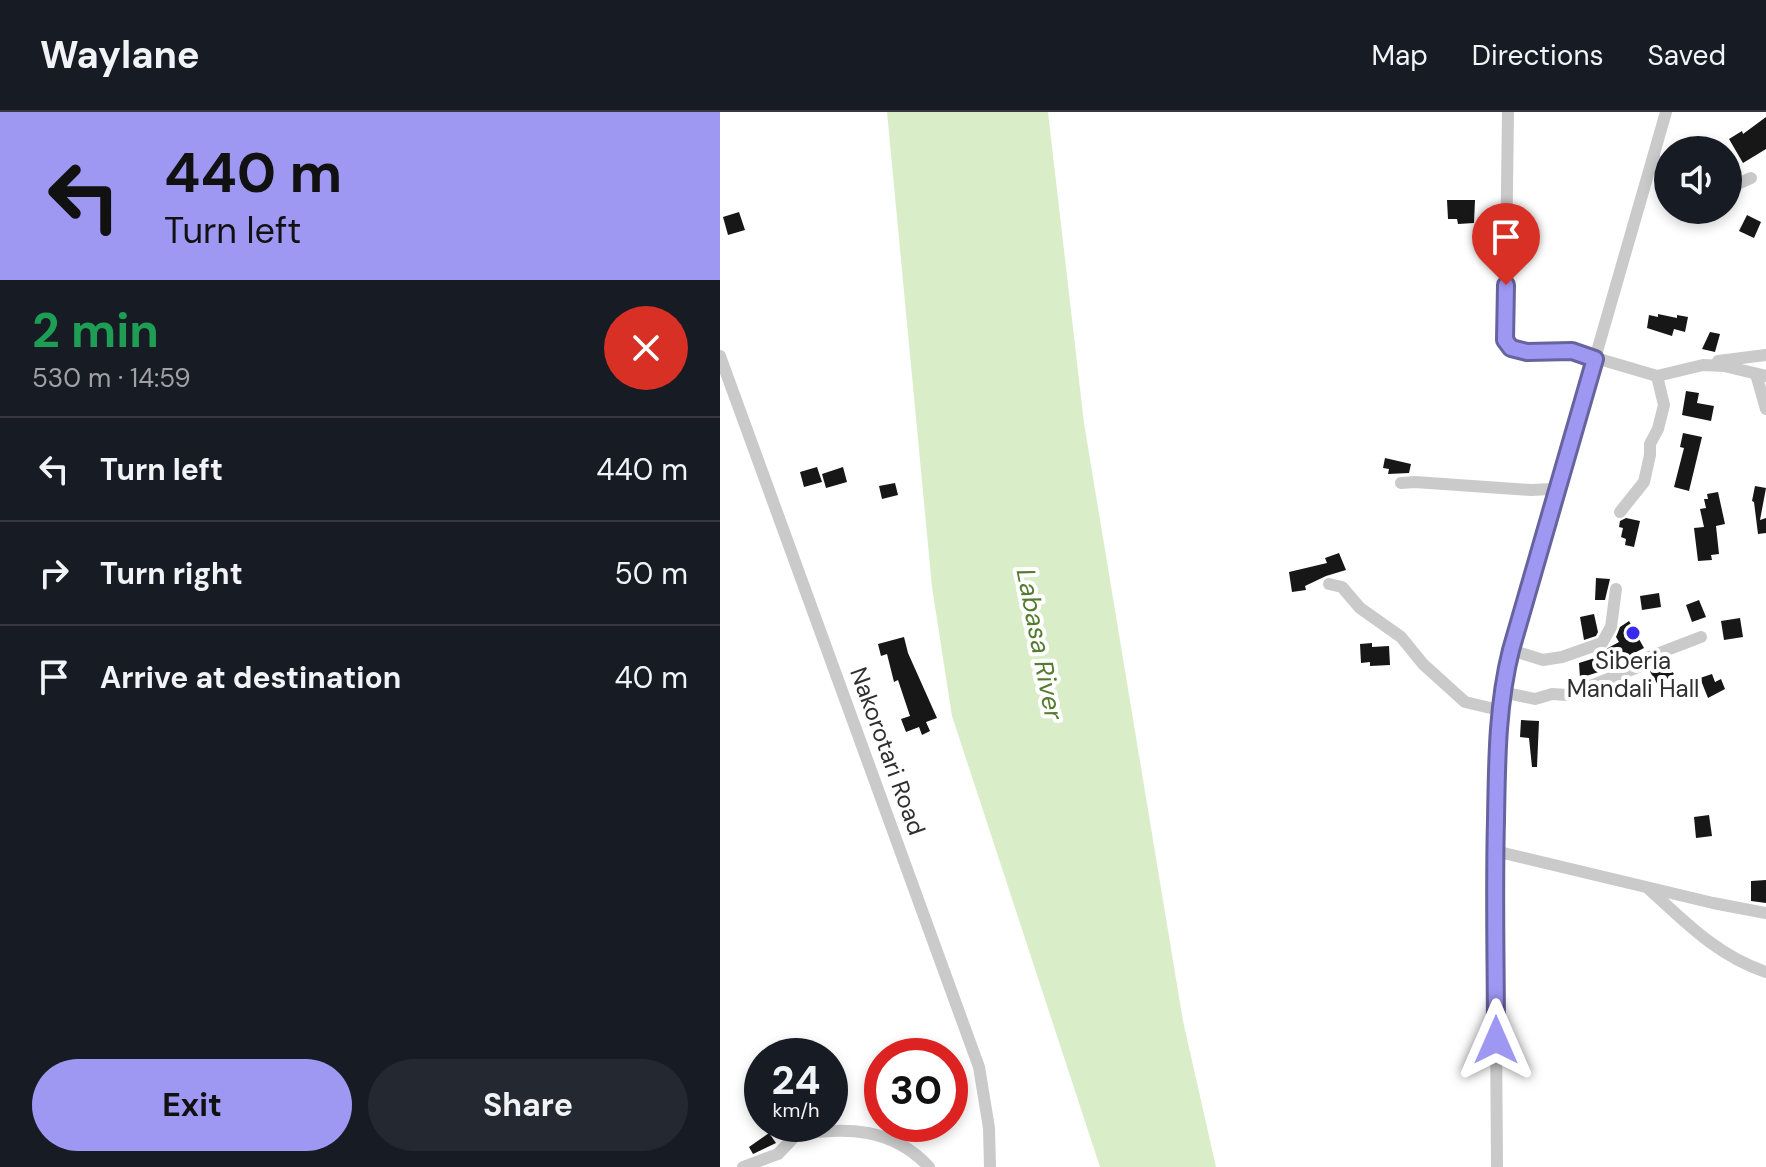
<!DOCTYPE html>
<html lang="en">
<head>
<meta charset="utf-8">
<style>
	body { margin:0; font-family:"DM Sans",sans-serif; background:#242831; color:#f1f3f6; height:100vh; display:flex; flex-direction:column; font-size:30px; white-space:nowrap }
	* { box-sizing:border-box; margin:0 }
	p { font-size:26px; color:#9ea1a6 }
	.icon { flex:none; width:44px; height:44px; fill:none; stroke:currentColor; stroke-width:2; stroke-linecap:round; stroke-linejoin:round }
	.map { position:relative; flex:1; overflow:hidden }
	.panel { display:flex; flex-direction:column; background:#171b24; width:720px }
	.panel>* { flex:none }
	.hud { background:#9f98f3; color:#111; overflow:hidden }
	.fabs { position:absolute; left:934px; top:24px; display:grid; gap:16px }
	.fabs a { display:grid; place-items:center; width:88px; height:88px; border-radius:50%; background:#171b24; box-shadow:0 4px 12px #0003; font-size:40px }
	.speed { position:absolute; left:24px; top:926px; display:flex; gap:16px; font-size:40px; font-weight:700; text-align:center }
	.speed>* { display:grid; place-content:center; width:104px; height:104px; border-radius:50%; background:#171b24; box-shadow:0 4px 12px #0003; line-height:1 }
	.speed small { font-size:20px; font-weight:400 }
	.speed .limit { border:12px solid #d22; background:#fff; color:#111 }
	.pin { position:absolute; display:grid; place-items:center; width:68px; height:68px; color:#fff; margin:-82px -34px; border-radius:50% 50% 50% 0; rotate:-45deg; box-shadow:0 0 8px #0007 }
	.pin .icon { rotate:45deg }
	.me { position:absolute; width:88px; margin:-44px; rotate:0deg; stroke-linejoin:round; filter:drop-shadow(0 0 6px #0008) }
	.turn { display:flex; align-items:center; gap:28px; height:168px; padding:0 32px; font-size:36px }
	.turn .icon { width:104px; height:104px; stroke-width:2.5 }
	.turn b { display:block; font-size:56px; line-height:68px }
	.round { display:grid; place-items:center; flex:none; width:84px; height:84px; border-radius:42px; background:#242831 }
	.head { display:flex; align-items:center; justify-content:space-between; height:136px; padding:0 32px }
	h1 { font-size:48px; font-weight:700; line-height:60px; color:#1e9e55 }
	.button { display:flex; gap:16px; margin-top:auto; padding:16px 32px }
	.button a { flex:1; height:92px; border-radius:48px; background:#9f98f3; color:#111; font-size:32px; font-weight:700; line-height:92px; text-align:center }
	.button a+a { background:#242831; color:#f1f3f6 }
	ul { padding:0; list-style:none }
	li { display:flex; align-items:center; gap:24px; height:104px; padding:0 32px; border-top:2px solid #363941 }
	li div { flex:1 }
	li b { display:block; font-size:30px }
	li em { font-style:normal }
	header { display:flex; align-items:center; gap:48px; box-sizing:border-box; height:112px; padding:0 40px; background:#171b24; border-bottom:2px solid #363941 }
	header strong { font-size:38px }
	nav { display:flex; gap:44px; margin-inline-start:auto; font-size:28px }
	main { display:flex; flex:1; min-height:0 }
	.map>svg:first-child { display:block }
	.water { fill:#d9eec8 }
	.building { fill:#171717 }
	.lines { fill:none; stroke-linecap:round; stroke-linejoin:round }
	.minor { stroke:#cacaca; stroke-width:12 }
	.route-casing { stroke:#67639e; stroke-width:20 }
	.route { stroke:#9f98f3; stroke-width:14 }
	.poi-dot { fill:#3a29ef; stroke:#fff; stroke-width:3 }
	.labels { text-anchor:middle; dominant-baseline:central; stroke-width:8; stroke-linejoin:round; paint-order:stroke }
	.poi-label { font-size:24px; fill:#303030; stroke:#fff }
	.street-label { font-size:24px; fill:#303030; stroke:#fff }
	.water-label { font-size:26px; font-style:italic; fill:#537c30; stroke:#fff }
</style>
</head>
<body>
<header>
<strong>Waylane</strong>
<nav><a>Map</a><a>Directions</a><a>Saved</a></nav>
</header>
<main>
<section class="panel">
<div class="hud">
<div class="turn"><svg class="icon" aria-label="left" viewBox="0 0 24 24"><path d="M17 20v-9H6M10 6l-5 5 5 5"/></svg><div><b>440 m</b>Turn left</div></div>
</div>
<div class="head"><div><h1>2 min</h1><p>530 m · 14:59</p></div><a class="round" style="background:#d93025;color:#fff"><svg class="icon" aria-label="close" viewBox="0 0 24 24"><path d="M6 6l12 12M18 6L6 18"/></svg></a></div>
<ul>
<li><svg class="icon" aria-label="left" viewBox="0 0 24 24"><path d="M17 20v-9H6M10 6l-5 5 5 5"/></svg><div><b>Turn left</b></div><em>440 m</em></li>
<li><svg class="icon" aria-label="right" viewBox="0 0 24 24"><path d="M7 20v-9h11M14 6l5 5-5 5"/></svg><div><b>Turn right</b></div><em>50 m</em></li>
<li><svg class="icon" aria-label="arrive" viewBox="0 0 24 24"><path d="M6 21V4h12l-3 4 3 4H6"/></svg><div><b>Arrive at destination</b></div><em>40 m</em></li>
</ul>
<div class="button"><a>Exit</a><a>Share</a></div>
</section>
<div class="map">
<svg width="1046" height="1055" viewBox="0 0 1046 1055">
	<rect width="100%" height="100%" fill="#fff"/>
	<!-- water -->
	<path class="water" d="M167 0H328L364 311 463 909 496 1055H380L232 604 212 475Z"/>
	<!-- building -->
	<g class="building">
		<path d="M1046 5V37L1023 51 1009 27 1022 19 1023 22Z"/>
		<path d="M727 88H755L754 111 738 112 737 107H728Z"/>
		<path d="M19 100 25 118 8 123 3 105Z"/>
		<path d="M1027 103 1041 110 1034 126 1019 119Z"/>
		<path d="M938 202 957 206V203L968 205 965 220 954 217 952 224 927 216 929 203 938 205Z"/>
		<path d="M990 220 1000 222 995 240 982 237Z"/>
		<path d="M966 279 979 281 977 291 994 294 991 309 962 303Z"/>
		<path d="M963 321 982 325 969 379 954 375 964 336 960 335Z"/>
		<path d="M665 346 691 352 689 361 668 362 669 357 663 356Z"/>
		<path d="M97 355 102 370 84 375 80 360Z"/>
		<path d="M123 355 127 370 106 376 102 362Z"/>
		<path d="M175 371 178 383 162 387 159 374Z"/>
		<path d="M1035 374 1046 376 1040 408 1046 406V421L1038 422 1034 390 1032 389Z"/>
		<path d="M998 380 1005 412 996 414 999 442 991 443 992 448 978 449 974 416 984 415 980 397 986 396 984 387H988L987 382Z"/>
		<path d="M906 406 920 409 914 435 905 433 906 427 901 425 903 416 899 415 900 409Z"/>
		<path d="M619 441 626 458 606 464 585 474 586 478 572 480 569 460 607 451 605 446Z"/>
		<path d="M876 466 890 467 885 488H875Z"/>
		<path d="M939 481 941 495 922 498 920 484Z"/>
		<path d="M979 488 986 505 972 510 966 493Z"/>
		<path d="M874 502 878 520 876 524 864 528 860 505Z"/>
		<path d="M1020 506 1023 525 1004 528 1001 509Z"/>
		<path d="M909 509 924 536 893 552 894 555 860 566 859 551 878 545 877 542 899 530 896 525 900 515Z"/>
		<path d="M184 525 188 541 217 606 206 610 210 619 202 623 199 615 186 620 181 607 190 604 178 568 174 570 167 542 161 544 158 532Z"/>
		<path d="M652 531V535L669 534 670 553 650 554V550L641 551 640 532Z"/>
		<path d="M944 549 954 562 938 573 929 558 931 554Z"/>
		<path d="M992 562 995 570 1001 567 1005 577 988 586 980 566Z"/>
		<path d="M801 608 819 609 817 655H812L809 626 800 625Z"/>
		<path d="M989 703 992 724 976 726 974 705Z"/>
		<path d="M1046 768V791L1031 789V769Z"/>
		<path d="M49 1021 56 1031 33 1042 29 1035Z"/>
	</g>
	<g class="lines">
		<!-- minor -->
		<g class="minor">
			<path d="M788 0 785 228 791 236 807 240 852 239 937 264 983 253 1004 254 1046 264"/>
			<path d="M934 47 948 56"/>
			<path d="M1008 76 1031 66"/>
			<path d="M0 244 259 955 269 1016 270 1055"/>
			<path d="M998 249 1046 243"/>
			<path d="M1036 262 1046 297"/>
			<path d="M681 371 695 370 811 378 831 377 839 373"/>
			<path d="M900 400 924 370 930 343V332L938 317 944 293 937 264"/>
			<path d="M609 472 622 475 640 496 681 525 703 552 745 590 779 598"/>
			<path d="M791 538 823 548 842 545 882 531 891 515 896 477"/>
			<path d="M913 556 921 548 981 525"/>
			<path d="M782 580 815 587 832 582 847 583 921 554"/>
			<path d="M775 739 993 791 1046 801"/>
			<path d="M929 777C966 811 998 844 1046 860"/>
			<path d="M23 1055 58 1042 76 1023C126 1014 173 1016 209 1055"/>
			<path d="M777 1055C776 961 776 868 775 774 775 696 771 614 791 538L946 0"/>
		</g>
	</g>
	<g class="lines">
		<defs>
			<path id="route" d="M776 928C776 855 774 781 776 708 777 650 777 594 791 538L875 247 852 239 807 240 791 236 785 228 786 173"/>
		</defs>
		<!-- route casing -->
		<use href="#route" class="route-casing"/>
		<!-- route -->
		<use href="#route" class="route"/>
	</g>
	<!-- markers -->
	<circle class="poi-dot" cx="913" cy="521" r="8"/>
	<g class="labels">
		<!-- poi labels -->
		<g class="poi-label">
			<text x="913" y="548">Siberia<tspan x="913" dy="28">Mandali Hall</tspan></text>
		</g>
		<!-- street labels -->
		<g class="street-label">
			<text transform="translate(168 639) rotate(70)">Nakorotari Road</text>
		</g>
		<!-- water labels -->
		<g class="water-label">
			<text transform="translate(320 532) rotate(79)">Labasa River</text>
		</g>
	</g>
</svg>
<div class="fabs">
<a><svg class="icon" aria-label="sound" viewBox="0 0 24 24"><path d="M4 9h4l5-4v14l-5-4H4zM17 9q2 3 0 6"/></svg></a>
</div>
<div class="speed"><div>24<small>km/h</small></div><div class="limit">30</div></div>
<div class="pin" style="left:786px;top:173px;background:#d93025"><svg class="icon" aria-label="arrive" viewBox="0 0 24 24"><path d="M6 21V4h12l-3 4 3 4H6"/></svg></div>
<svg class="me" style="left:776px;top:928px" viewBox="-20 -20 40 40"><path d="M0-17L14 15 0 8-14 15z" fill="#9f98f3" stroke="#fff" stroke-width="4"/></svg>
</div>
</main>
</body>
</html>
